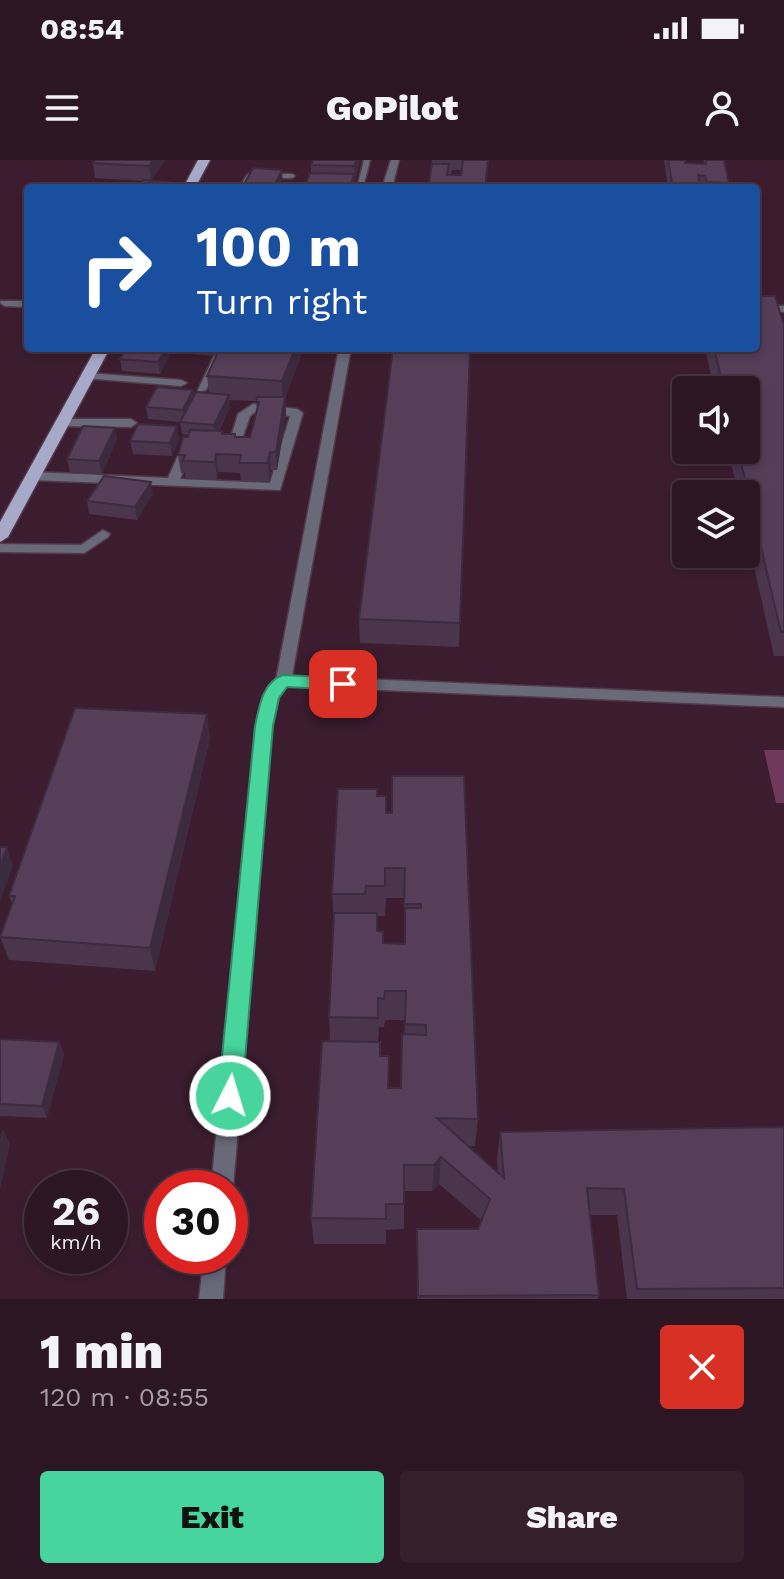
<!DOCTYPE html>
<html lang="en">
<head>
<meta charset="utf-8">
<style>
	body { margin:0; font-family:"Work Sans",sans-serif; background:#341f2b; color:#f1f3f6; height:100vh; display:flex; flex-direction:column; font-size:30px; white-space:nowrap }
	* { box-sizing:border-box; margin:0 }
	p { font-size:26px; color:#a69fa6 }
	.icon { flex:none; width:44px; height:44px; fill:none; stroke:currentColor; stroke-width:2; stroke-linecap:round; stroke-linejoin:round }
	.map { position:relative; height:1139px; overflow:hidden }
	.sheet { display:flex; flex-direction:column; background:#2c1623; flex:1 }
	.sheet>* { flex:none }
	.banner { position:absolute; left:24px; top:24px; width:736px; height:168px; border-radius:8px; box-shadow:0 4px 12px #0003,0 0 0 2px #483541; background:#1a4fa0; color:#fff; overflow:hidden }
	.controls { position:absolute; left:672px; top:216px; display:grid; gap:16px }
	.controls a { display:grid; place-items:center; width:88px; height:88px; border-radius:8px; background:#2c1623; box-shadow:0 4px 12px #0003,0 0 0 2px #483541; font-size:40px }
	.speed { position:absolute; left:24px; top:1010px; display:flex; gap:16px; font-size:40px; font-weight:700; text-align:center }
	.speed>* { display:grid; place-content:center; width:104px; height:104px; border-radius:50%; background:#2c1623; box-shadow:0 4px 12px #0003,0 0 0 2px #483541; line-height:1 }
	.speed small { font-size:20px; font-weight:400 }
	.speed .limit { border:12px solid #d22; background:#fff; color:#111 }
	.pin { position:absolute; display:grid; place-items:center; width:68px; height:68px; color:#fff; margin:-34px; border-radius:16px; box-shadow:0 4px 12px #0006 }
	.me { position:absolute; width:88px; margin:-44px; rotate:5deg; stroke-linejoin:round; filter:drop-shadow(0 0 6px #0008) }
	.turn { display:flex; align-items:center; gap:28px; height:168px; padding:0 40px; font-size:36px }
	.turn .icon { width:104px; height:104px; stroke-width:2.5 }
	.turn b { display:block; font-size:56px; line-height:68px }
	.round { display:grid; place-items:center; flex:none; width:84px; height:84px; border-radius:8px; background:#341f2b }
	.head { display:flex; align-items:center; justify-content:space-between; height:136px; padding:0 40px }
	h1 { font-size:48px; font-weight:800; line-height:60px }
	.primary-button { display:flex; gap:16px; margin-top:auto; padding:16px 40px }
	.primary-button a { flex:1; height:92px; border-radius:8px; background:#48d49d; color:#111; font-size:32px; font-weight:800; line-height:92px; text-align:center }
	.primary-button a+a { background:#341f2b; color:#f1f3f6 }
	.status { display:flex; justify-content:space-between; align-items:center; height:56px; padding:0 40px; background:#2c1623; direction:ltr }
	.status svg { height:22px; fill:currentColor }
	header { display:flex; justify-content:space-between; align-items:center; height:104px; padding:0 40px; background:#2c1623; font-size:36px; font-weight:800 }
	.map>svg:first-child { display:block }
	.green { fill:#6f395b }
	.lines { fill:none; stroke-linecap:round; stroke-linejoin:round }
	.lane-casing { stroke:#55394a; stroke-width:3 }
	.street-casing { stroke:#55394a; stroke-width:3 }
	.primary-casing { stroke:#55394a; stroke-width:3 }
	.lane { fill:#686979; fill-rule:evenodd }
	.street { fill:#686979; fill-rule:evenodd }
	.primary { fill:#a7a9c9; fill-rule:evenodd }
	.wall { fill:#4a354d; fill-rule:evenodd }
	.shaded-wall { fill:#3c2b3e }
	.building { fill:#563e59; stroke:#3c2b3e; stroke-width:2 }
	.route { fill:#48d49d; stroke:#2f8a66; stroke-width:2 }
</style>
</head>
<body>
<div class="status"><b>08:54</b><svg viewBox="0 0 49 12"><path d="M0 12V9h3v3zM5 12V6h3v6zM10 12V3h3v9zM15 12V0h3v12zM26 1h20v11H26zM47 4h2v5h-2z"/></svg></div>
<header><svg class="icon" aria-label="menu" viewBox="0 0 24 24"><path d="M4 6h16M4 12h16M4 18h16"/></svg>GoPilot<svg class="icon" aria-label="person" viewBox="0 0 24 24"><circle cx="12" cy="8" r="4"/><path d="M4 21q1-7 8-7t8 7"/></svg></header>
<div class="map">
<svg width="784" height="1139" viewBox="0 0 784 1139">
	<rect width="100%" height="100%" fill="#3b1d2f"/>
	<!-- green -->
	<path class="green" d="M764 590H784V643H776Z"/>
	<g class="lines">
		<defs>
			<g id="lane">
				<path d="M364 0H370L363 28H357Z"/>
				<path d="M249 14H292L295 16 292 18H251L245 28H239L247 15Z"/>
				<path d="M218 188H226L206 230 199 232 198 230Z"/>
			</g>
			<g id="street">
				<path d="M391 0H399L392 28H382Z"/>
				<path d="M1 141H28V147L5 146 0 143Z"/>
				<path d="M756 145 784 146V152L756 151Z"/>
				<path d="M339 188H351L292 516 784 537V547L287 526 279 537 272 566 233 1028 230 1035V1028H211L256 566 263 536 276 520Z"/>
				<path d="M88 213 181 220 187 223 181 226 84 218 82 216Z"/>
				<path d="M253 244 297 249 303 253 280 330 33 320 27 316 33 312 168 318 182 287 188 283 194 287 180 319 270 323 290 256 255 252 250 256 239 288 223 289 217 285 219 282 230 281 238 254Z"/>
				<path d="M62 259H131L137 263 131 267 58 266 56 263Z"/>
				<path d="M103 370 110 374 108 377 84 393 0 392V384L81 385Z"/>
				<path d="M204 1096H226L223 1139H199Z"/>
			</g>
			<g id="primary">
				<path d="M198 0H210L195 28H183Z"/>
				<path d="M96 188H110L8 377 0 382V362Z"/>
			</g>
		</defs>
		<!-- lane casing -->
		<use href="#lane" class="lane-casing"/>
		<!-- street casing -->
		<use href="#street" class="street-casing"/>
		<!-- primary casing -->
		<use href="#primary" class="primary-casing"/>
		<!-- lane -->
		<use href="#lane" class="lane"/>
		<!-- street -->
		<use href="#street" class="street"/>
		<!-- primary -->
		<use href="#primary" class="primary"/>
	</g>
	<!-- wall -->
	<g class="wall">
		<path d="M165 0 151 21 170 27 143 21 95 18 93 3Z"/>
		<path d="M360 0 354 22V28L311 13V5Z"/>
		<path d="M432 0H488L486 28H428ZM452 10H461V15H451Z"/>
		<path d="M664 0H685V3L703 4 704 0H724L729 23 728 28H668Z"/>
		<path d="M784 165V496H774L746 371V334H738L728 290H746V230H714L705 188H756Z"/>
		<path d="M126 188H171V192L160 214 122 211 120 199Z"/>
		<path d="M178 188H219L215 196 178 193Z"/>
		<path d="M220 188H304L285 238 286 255 277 310H271L269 322 241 321 240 313 218 312 217 320 186 319 185 313H181L178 295 189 275 182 274 180 262 148 259 146 247 193 230 194 236 209 233 207 216ZM229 240 256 241 257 251 250 277H235L223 274 219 271 230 247Z"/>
		<path d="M470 188 459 487 360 483 359 459Z"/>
		<path d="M115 268 117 280 102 314 70 312 67 299Z"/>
		<path d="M179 279 172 296 133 294 130 281Z"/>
		<path d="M153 334 137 360 89 354 87 341Z"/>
		<path d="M210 578 155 811 9 800 0 777 12 744 9 736Z"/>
		<path d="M392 616 478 959 475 986H468L498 1012 497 999 500 972 784 967V1139H627L617 1055H590L599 1135 598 1139H417V1069H478L481 1060 439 1024 432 1031H404V1069L386 1070V1084H314L311 1058 330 881 329 857 334 763 332 734 377 636 386 653H392ZM386 738H404V784L383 783 378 771 377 756H385ZM385 860H405L401 928H389L380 896 378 882 379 867H384Z"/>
		<path d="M0 879 59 882 64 894 47 958 0 956Z"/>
	</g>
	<!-- shaded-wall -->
	<g class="shaded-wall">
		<path d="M153 0H165L151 21 149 6Z"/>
		<path d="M356 0H360L355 22 354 6Z"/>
		<path d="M282 10 283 25 282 28H273Z"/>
		<path d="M354 14V28H350Z"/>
		<path d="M166 188H171V192L160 214 158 202Z"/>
		<path d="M295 188H304L285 238 286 255 277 310 276 292 283 243 282 221Z"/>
		<path d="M193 230 195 242 185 262 183 250Z"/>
		<path d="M229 235 230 247 215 277 214 265Z"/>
		<path d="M177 266 179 279 172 296 170 283Z"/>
		<path d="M115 268 117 280 102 314 99 301Z"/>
		<path d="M270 292 271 310 269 322 268 303Z"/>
		<path d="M216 294 218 312 217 320 215 302Z"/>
		<path d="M151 322 153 334 137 360 135 347Z"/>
		<path d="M207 554 210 578 155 811 150 788Z"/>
		<path d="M7 687 13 706 0 742V706Z"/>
		<path d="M59 882 64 894 47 958 42 946Z"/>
		<path d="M3 968 10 985 0 1030V979Z"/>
		<path d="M441 997 439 1024 432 1031 434 1005Z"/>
	</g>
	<!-- building -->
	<g class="building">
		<path d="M95 0H153L149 6 93 3Z"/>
		<path d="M313 0H356L354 6 311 5Z"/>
		<path d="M463 0H488L485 28H428L432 4H449L447 15H461Z"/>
		<path d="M668 0H685V3L706 4V0H724L729 23 707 22 705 16 698 15 701 28H673Z"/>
		<path d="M253 8 282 10 273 28H242Z"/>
		<path d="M310 13 354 14 350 28H304Z"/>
		<path d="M143 20 170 22 166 28H138Z"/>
		<path d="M80 25 120 27 77 28Z"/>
		<path d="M756 136H775L784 165V472H781L738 290H746V230H724L714 188H756Z"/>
		<path d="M126 188H166L158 202 120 199Z"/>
		<path d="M220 188H295L282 221 207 216Z"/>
		<path d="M393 188H470L460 463 359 459Z"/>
		<path d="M157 227 193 230 183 250 146 247Z"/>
		<path d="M196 232 229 235 214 265 180 262Z"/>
		<path d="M257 237H285L276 292H270L268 303H239L241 295 216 294 215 302 183 301 185 295H178L183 277H188L190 270 222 271V274H235V277H250L259 242H256Z"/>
		<path d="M138 264 177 266 170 283 130 281Z"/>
		<path d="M83 266 115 268 99 301 67 299Z"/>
		<path d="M104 316 151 322 135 347 87 341Z"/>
		<path d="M75 548 207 554 150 788 0 777 15 736H9Z"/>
		<path d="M392 616H464L478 959 437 958 504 1018 500 972 784 967V1128L637 1129 624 1029 587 1028 599 1135 418 1136 417 1069H478L490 1039 441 997 434 1005H404V1044H386V1059L311 1058 322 881 380 882V896H389L388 928H401L402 874 426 875V865L405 864 406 831H385L384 839 378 838V858L329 857 334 753H377V771L383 772V783L405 784V748H421V744H404L405 708H385V726H366L365 734H332L338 629H377V636H386V653H392Z"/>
		<path d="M0 687H7L0 706Z"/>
		<path d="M0 879 59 882 42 946 0 944Z"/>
	</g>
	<!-- route -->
	<path class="route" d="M283 515 343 518 352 524 343 530 287 527 279 538 273 566 242 936 238 943 230 946 222 943 218 936 255 566C259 548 262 522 283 515Z"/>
</svg>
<div class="controls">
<a><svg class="icon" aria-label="sound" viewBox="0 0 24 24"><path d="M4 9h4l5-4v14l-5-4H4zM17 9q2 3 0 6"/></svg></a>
<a><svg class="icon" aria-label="layers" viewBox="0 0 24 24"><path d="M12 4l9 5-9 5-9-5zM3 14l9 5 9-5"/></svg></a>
</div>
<div class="speed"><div>26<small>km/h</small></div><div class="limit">30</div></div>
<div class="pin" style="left:343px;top:524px;background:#d93025"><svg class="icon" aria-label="arrive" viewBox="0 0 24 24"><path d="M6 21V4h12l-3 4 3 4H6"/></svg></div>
<svg class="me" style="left:230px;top:936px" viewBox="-20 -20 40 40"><circle r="17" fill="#48d49d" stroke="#fff" stroke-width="3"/><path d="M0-11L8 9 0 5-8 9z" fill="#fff"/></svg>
<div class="banner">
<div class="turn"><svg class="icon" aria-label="right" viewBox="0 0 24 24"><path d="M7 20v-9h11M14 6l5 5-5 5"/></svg><div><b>100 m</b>Turn right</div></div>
</div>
</div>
<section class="sheet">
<div class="head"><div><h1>1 min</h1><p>120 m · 08:55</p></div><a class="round" style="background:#d93025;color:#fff"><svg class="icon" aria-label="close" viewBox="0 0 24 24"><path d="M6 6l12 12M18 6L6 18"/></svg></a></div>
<div class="primary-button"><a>Exit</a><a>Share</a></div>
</section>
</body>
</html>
